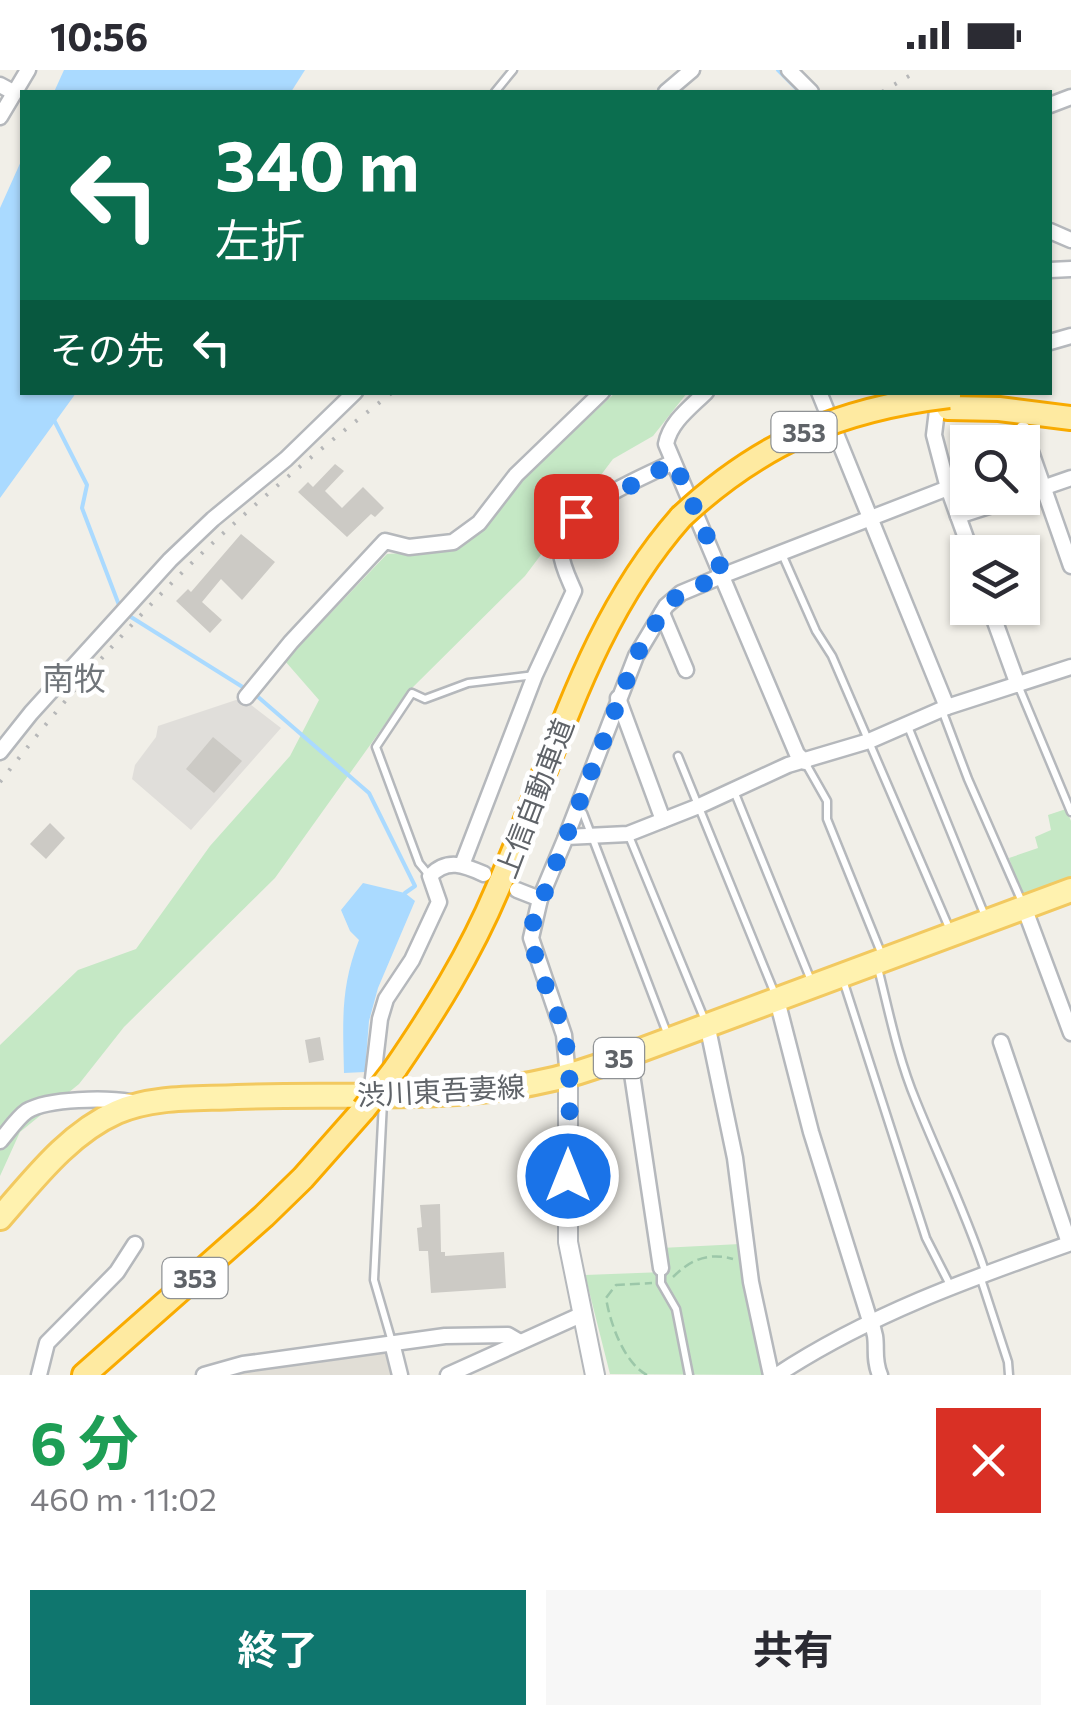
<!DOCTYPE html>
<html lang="ja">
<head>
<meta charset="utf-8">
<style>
	body { margin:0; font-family:Commissioner,"Noto Sans JP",sans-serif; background:#f7f7f7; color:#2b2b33; height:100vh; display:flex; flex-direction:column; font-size:38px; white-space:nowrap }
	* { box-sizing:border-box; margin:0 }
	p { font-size:32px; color:#7c7c81 }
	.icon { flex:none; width:55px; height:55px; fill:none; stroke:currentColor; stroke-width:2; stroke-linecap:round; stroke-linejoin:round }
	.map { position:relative; height:1305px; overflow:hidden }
	.side { display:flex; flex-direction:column; background:#fff; flex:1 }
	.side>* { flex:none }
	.guide { position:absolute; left:20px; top:20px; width:1032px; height:305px; border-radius:0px; box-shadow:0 2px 8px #0004; background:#0b6e4f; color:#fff; overflow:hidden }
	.fabs { position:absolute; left:950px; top:355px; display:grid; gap:20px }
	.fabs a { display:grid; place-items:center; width:90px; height:90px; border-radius:0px; background:#fff; box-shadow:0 2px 8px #0004; font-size:50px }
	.pin { position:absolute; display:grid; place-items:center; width:85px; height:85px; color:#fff; margin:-42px; border-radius:20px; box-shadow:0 5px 15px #0006 }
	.me { position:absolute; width:110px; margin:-55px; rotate:0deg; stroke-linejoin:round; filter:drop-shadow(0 0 8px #0008) }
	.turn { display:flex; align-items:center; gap:35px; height:210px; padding:0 30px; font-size:45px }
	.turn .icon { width:130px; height:130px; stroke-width:2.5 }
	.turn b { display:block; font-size:70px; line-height:85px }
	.then { display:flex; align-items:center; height:95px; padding:0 30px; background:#0003; gap:20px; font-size:38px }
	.round { display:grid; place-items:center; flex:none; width:105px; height:105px; border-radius:0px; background:#f7f7f7 }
	.head { display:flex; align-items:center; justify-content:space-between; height:170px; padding:0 30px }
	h1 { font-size:60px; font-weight:700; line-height:75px; color:#1e9e55 }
	.action { display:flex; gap:20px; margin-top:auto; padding:20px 30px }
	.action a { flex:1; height:115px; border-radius:0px; background:#0f766e; color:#fff; font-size:40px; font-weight:700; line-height:115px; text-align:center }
	.action a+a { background:#f7f7f7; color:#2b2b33 }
	.status { display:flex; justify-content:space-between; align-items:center; height:70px; padding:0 50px; background:#fff; direction:ltr }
	.status svg { height:28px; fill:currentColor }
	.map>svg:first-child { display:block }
	.industrial { fill:#e0deda }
	.education { fill:#e1ded6 }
	.green { fill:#c5e8c5 }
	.water { fill:#aadaff }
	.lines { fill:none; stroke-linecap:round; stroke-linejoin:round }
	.stream { stroke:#aadaff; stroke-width:4 }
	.building { fill:#cccac5 }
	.service-casing { stroke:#b5b8bc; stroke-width:11 }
	.minor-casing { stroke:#b5b8bc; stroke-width:19 }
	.tertiary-casing { stroke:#b5b8bc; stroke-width:22 }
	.primary-casing { stroke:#f2c960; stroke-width:28 }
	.trunk-casing { stroke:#f9ab00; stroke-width:28 }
	.path { stroke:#9cc7a9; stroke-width:2.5; stroke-dasharray:10 5; stroke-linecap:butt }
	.service { stroke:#fff; stroke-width:6 }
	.minor { stroke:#fff; stroke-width:14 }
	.tertiary { stroke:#fff; stroke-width:18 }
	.primary { stroke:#fff2af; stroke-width:22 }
	.trunk { stroke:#feeaa1; stroke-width:22 }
	.rail { stroke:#b6b7b8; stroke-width:4; stroke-dasharray:2.5 12; stroke-linecap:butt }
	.trunk-bridge-casing { stroke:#f9ab00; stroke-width:28; stroke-linecap:butt }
	.trunk-bridge { stroke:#feeaa1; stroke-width:22 }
	.route { stroke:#1a73e8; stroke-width:18; stroke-dasharray:0 32.4 }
	.labels { text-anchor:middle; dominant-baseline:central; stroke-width:9; stroke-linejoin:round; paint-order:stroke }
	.shield { fill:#fff; stroke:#8f9295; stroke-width:2.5 }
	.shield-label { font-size:25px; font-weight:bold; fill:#5f6368 }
	.street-label { font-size:28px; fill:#5f6368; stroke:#fff }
	.quarter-label { font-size:32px; fill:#70757a; stroke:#fff }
</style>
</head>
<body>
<div class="status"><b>10:56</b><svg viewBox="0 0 49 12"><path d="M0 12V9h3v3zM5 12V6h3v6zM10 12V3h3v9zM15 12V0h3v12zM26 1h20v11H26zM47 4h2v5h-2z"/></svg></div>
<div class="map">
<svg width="1071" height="1305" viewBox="0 0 1071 1305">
	<rect width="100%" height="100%" fill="#f1efe8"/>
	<!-- industrial -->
	<path class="industrial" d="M242 628 281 658 191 760 132 709 135 695 156 667 158 656Z"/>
	<!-- education -->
	<path class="education" d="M389 1280 395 1305H217L244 1297Z"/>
	<!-- green -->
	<g class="green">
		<path d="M615 323H687L653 366 613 389 525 506 408 622 275 808 124 957 79 1014 20 1062 0 1106V975L78 900 136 879 210 776 290 686 319 630 285 591 387 484 449 480 482 461 524 407Z"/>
		<path d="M1066 739 1071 751V814L1024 831 1009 788 1038 778 1035 767 1051 760 1048 745Z"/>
		<path d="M740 1174 767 1305 610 1304 585 1205 664 1202 661 1178Z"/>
	</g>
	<!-- water -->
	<g class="water">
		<path d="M64 0H305L291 22H54Z"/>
		<path d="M22 89V322L76 323 0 428V138Z"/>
		<path d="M363 813 405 823 415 831 378 918 369 951 365 1002 344 1003C343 953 340 918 359 870L350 861 341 840Z"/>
	</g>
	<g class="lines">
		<!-- stream -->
		<g class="stream">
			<path d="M778 0 800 22"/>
			<path d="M54 350 87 415 82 438 119 535 131 547 257 626 369 723 415 816 405 823"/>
		</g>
	</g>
	<!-- building -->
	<g class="building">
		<path d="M335 394 344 401 325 421 342 438 363 417 384 438 375 447 371 444 347 467 298 422 308 412 313 417Z"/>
		<path d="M241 464 275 492 242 530 221 509 202 532 222 550 210 563 176 531 188 519 191 522Z"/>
		<path d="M213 667 242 691 214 723 186 699Z"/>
		<path d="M50 753 65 768 46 789 30 774Z"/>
		<path d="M320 967 324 990 309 993 305 970Z"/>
		<path d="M440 1134 441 1182H445V1186L504 1182 506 1218 431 1223 428 1181H419L417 1158 422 1157 420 1135Z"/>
	</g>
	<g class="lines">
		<defs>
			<g id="service">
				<path d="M495 22 513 0"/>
				<path d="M782 484 816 561 832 586 950 860"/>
				<path d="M1018 615 1071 742"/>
				<path d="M942 640 968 709 1022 832"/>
				<path d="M907 654 985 846"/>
				<path d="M678 686 775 924"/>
				<path d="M806 694 827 731V749L882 885"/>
				<path d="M734 721 812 913"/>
				<path d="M583 743 667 963"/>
				<path d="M629 766 706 953"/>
				<path d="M429 805 419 793 376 677 412 623 425 629 468 613 535 605"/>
				<path d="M878 898C889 942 898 988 916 1031 939 1088 966 1143 985 1201"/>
				<path d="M843 910 926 1168 950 1215"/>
				<path d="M383 1032 374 1210 392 1272"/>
				<path d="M661 1199V1213L676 1239 689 1305"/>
				<path d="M980 1206 1008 1292 1009 1305"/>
			</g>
			<g id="minor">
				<path d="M789 0 811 22"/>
				<path d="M0 15 13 22"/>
				<path d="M666 22 692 0"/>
				<path d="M1050 35 1071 27"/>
				<path d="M0 47 28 0"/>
				<path d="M1050 161 1071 170"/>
				<path d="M1050 200 1071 199"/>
				<path d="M1050 272 1071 266"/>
				<path d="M706 322C691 337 670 352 666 374L797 684 805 692"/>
				<path d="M819 322 947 637"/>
				<path d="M939 324 934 365 948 418 971 482"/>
				<path d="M1023 359 1071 496"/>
				<path d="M1022 425 1071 408"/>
				<path d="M958 446 1014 428"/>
				<path d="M990 538 1018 615"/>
				<path d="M662 543 686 600"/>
				<path d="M246 627 291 572 385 471 409 477 453 472 479 453 516 405 602 322"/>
				<path d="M618 628 663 750"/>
				<path d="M0 682 31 643 170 490 213 449 286 389 355 322"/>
				<path d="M566 767 636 586 666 536 681 523 724 505 948 418"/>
				<path d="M462 795 535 605 574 521C569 509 562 496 561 483 558 438 640 410 673 392"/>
				<path d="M517 820 540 829 566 767 628 764 699 736 788 695 869 671 947 637 1071 597"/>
				<path d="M540 829 531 868 564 965 568 1007"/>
				<path d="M1024 837 1071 963"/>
				<path d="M777 930 811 1062 870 1251C881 1272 871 1284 880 1305"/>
				<path d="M707 954 735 1088 751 1212 771 1305"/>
				<path d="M1001 972 1069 1173"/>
				<path d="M629 984 661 1198"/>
				<path d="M371 1025 380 949 386 929 412 890 439 832 430 806C447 788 464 795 484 804"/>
				<path d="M0 1071C8 1062 17 1048 27 1041 49 1028 107 1028 131 1032"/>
				<path d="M392 1273 400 1305"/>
				<path d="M39 1305 47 1273 117 1202 135 1174"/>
				<path d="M204 1305 243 1294 445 1266 508 1265 520 1272"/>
				<path d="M448 1305 583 1244"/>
				<path d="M777 1305C868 1245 969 1209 1071 1173"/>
			</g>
			<path id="tertiary" d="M568 1007V1172L595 1305"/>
			<path id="primary" d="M0 1148C34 1109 69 1063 117 1042 154 1026 197 1029 237 1027 357 1022 483 1037 598 996L1071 820"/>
			<g id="trunk">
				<path d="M948 338 999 339 1071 348"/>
				<path d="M395 999C434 942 470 884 497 820 555 690 585 556 681 447"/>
				<path d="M84 1305 264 1146 303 1108 364 1039"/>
			</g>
		</defs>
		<!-- service casing -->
		<use href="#service" class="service-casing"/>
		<!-- minor casing -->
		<use href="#minor" class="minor-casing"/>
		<!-- tertiary casing -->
		<use href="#tertiary" class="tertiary-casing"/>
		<!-- primary casing -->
		<use href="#primary" class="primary-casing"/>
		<!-- trunk casing -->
		<use href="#trunk" class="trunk-casing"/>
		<!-- path -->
		<g class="path">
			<path d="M673 1207C690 1190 708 1182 733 1189"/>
			<path d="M647 1305C624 1293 610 1253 606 1228L616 1215 652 1213"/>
		</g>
		<!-- service -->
		<use href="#service" class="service"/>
		<!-- minor -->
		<use href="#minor" class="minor"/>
		<!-- tertiary -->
		<use href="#tertiary" class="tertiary"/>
		<!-- primary -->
		<use href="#primary" class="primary"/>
		<!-- trunk -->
		<use href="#trunk" class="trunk"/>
		<!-- rail -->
		<g class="rail">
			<path d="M882 22 919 0"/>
			<path d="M0 712C75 616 154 523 246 443 293 401 343 361 393 322"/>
		</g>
		<defs>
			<g id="trunk-bridge">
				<path d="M681 447C761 372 841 339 949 326"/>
				<path d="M364 1039 395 999"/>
			</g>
		</defs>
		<!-- trunk-bridge casing -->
		<use href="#trunk-bridge" class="trunk-bridge-casing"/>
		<!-- trunk-bridge -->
		<use href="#trunk-bridge" class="trunk-bridge"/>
	</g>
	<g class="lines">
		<!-- route -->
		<path class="route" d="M568 1106C568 1061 574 1008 564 965 555 927 528 893 533 853L636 586 666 536 681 523 724 505 674 392 576 446"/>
	</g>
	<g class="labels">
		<!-- shield labels -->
		<g class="shield">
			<rect x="771.5" y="342" width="65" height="40" rx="8"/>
			<rect x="594" y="968" width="50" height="40" rx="8"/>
			<rect x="162.5" y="1188" width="65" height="40" rx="8"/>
		</g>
		<g class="shield-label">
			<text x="804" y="362">353</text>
			<text x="619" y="988">35</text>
			<text x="195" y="1208">353</text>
		</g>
		<!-- street labels -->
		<g class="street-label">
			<text transform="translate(534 728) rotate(-69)">上信自動車道</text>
			<text transform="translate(441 1020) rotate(-3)">渋川東吾妻線</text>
		</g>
		<!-- quarter labels -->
		<g class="quarter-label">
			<text x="74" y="607">南牧</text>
		</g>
	</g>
</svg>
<div class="fabs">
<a><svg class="icon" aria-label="search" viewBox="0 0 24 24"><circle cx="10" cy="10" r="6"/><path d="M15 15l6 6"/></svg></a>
<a><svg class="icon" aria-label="layers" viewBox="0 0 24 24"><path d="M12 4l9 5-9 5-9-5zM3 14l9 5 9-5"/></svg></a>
</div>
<div class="pin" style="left:576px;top:446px;background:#d93025"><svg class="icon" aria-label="arrive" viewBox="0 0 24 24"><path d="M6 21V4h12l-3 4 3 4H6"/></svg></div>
<svg class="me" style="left:568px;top:1106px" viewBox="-20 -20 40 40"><circle r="17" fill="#1a73e8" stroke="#fff" stroke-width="3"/><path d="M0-11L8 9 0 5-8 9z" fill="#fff"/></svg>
<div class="guide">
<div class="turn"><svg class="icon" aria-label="left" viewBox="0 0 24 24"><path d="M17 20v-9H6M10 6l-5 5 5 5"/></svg><div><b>340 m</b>左折</div></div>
<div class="then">その先<svg class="icon" aria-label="left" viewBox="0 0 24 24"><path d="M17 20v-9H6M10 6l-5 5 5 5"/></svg></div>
</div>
</div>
<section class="side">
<div class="head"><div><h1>6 分</h1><p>460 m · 11:02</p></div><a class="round" style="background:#d93025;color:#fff"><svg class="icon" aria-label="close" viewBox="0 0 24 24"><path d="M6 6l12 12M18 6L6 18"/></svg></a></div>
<div class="action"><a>終了</a><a>共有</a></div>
</section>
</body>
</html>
